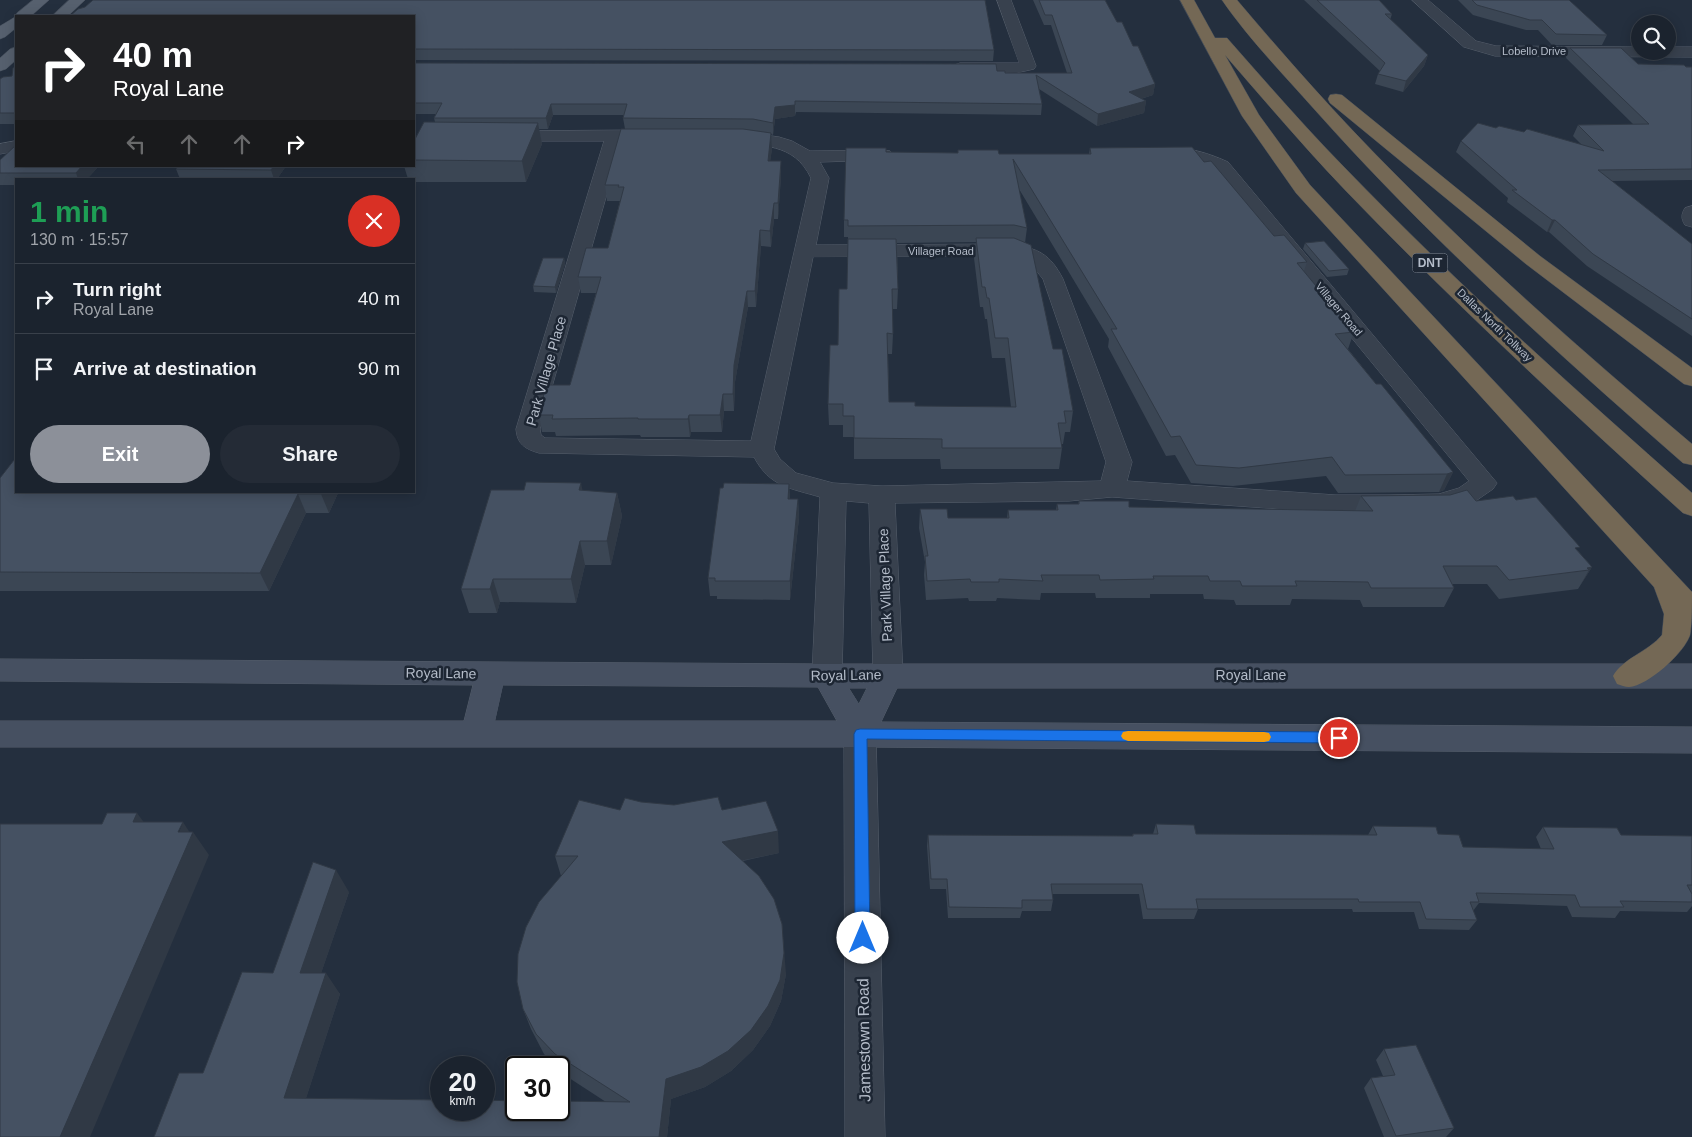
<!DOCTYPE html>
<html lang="en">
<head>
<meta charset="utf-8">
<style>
	body { margin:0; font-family:Helvetica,sans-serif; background:#242b36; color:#f1f3f6; height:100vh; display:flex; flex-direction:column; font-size:19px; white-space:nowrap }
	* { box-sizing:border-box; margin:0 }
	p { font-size:16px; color:#a0a4aa }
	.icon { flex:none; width:28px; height:28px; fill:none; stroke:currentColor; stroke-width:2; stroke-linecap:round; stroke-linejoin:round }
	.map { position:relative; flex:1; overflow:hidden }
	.sheet { position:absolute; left:15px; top:178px; width:400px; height:315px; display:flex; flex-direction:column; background:#1b232e; border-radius:0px; box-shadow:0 2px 12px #0003,0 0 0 1px #39404a }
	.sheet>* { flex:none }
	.top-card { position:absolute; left:15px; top:15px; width:400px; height:152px; border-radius:0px; box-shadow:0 2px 12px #0003,0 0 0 1px #39404a; background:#202124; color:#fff; overflow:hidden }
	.tools { position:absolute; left:1631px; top:15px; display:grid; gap:10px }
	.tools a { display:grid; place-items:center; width:45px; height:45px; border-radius:50%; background:#1b232e; box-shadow:0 2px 12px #0003,0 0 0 1px #39404a; font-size:25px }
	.speed { position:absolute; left:430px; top:1056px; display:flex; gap:10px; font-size:25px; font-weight:700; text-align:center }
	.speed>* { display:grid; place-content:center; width:65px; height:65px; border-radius:50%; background:#1b232e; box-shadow:0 2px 12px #0003,0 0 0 1px #39404a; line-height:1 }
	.speed small { font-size:12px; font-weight:400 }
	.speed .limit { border:2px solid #111; border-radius:8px; background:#fff; color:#111 }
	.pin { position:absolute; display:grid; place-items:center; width:42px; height:42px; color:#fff; margin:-21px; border:2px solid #fff; border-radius:50%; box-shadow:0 1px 5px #0007 }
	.me { position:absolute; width:55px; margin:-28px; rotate:0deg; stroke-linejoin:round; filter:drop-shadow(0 0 4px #0008) }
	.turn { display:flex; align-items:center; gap:18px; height:105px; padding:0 15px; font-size:22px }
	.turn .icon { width:65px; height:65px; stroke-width:2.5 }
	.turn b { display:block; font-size:35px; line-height:42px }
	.lanes { display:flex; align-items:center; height:48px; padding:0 15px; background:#0003; justify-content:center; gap:25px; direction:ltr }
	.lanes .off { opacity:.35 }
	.round { display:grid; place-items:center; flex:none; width:52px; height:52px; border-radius:26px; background:#242b36 }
	.overview { display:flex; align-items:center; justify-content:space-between; height:85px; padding:0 15px }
	h1 { font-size:30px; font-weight:700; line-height:38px; color:#1e9e55 }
	.cta { display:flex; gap:10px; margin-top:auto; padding:10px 15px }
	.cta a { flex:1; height:58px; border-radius:30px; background:#8c9099; color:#fff; font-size:20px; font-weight:700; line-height:58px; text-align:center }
	.cta a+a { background:#242b36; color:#f1f3f6 }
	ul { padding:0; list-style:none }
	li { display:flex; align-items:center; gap:15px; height:70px; padding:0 15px; border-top:1px solid #39404a }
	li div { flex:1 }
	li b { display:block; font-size:19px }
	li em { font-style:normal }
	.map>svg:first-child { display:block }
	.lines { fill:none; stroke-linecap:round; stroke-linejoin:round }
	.minor-casing { stroke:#565f6c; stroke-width:1 }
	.secondary-casing { stroke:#565f6c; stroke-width:1 }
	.primary-casing { stroke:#414a57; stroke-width:1 }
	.motorway-casing { stroke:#434c59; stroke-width:1 }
	.minor { fill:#38414e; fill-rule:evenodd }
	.secondary { fill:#465061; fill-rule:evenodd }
	.primary { fill:#56606e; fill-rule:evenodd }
	.motorway { fill:#746855; fill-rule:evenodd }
	.wall { fill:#3b4654; fill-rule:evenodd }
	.shaded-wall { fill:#303945 }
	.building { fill:#455162; stroke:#303945 }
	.route { fill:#1a73e8; stroke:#114b97 }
	.slow { fill:#f59e0b }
	.labels { text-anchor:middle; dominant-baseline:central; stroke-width:5; stroke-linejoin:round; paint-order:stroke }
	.far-street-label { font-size:11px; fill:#b4bcc9; stroke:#1d2633 }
	.shield { fill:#1d2633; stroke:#878f9c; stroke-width:1 }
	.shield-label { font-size:12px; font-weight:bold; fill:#b4bcc9 }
	.street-label { font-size:14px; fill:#b4bcc9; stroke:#1d2633 }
	.near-street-label { font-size:16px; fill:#b4bcc9; stroke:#1d2633 }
</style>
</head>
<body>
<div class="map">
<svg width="1692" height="1137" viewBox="0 0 1692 1137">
	<rect width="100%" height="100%" fill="#242f3e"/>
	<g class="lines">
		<defs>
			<g id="minor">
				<path d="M997 0H1011L1036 66 1034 69 1016 73 954 71 952 68 954 65 960 63H1019Z"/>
				<path d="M1412 0H1428L1476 41 1496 46 1640 47V51H1668V47H1692V57L1495 56 1464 47Z"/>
				<path d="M657 130 663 131 666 135 663 139 622 141 540 429 541 435 545 438 751 441 811 178C793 141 762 148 729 140L726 136 729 132 735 131 779 137 792 141 810 151 884 150 890 151 893 155 890 159 884 160 820 162 829 178 816 245 1012 244C1039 249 1050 254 1063 279L1132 462 1127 481 1336 495H1388L1439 494 1459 488 1469 481 1214 170 1197 161 1156 158 1153 154 1156 150C1180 144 1206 152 1228 162L1497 483 1493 489 1477 500 1441 512 1336 513 1112 497 1069 501 895 503 903 675 899 683 888 686 877 683 873 675 869 503 846 501 842 676 838 684 827 688 816 684 812 676 820 497C790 488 770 487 754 457L539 453C525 449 517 444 516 429L604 141H503L497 140 494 136 497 132 503 131ZM1012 256 1030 263 1043 279 1106 462 1101 481 882 486 833 483 796 473 780 459 774 449 813 257Z"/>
				<path d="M16 141V151L0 154V144Z"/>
				<path d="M1692 206V227L1685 225C1681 219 1681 214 1685 208Z"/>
				<path d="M860 721 871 725 876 734 885 1137H845L844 734 849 725Z"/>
			</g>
			<path id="secondary" d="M0 659 827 664H1692V688H897L881 722 1692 727V753L860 747H0V721H464L473 685 0 681ZM503 685 818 687 837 721H495ZM849 688H867L859 704Z"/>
			<g id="primary">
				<path d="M33 0H49L31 16H16V28L5 37 0 39V26L15 17 17 13Z"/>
				<path d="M69 0H85L68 16H52Z"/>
				<path d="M16 47V60L6 69 0 71V58L10 49Z"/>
			</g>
			<g id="motorway">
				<path d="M1180 0H1194L1215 38H1227C1265 81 1303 125 1344 167 1454 281 1573 388 1692 493V516L1683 513C1568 409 1454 303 1346 191 1304 147 1265 101 1225 55L1259 115 1310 185 1692 592C1692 605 1692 623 1690 635 1684 653 1648 686 1629 687 1625 687 1621 685 1617 684L1613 676C1623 658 1648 652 1662 635L1664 614 1654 587 1296 193 1242 116Z"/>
				<path d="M1222 0H1237C1287 59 1338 117 1392 171 1487 268 1589 357 1692 444V465L1683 463C1555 351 1428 237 1315 110 1284 75 1248 38 1222 0Z"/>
				<path d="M1336 94 1342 95 1540 256 1692 368V386L1684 384 1526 264 1330 103 1328 99 1330 95Z"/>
			</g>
		</defs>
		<!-- minor casing -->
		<use href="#minor" class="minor-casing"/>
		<!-- secondary casing -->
		<use href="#secondary" class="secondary-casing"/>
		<!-- primary casing -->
		<use href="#primary" class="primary-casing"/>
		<!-- motorway casing -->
		<use href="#motorway" class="motorway-casing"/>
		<!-- minor -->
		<use href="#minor" class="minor"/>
		<!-- secondary -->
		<use href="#secondary" class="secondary"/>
		<!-- primary -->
		<use href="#primary" class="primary"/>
		<!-- motorway -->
		<use href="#motorway" class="motorway"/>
	</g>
	<!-- wall -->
	<g class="wall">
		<path d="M93 0H985L994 50 993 61 414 60V16H70L78 9 85 7Z"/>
		<path d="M1033 0H1105L1117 22 1155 84 1153 95 1141 99 1146 101 1144 113 1097 126 1039 89 1042 104 1041 115 796 112 795 116 775 119 773 135 771 134 772 149 770 161H781V176L778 219H774L771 247 761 246 756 307H748L735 382 734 411H724L722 432H691L690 437H641L640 435 556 436 555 432H542L539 415 570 385 596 293H581L578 277 608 248 620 201H607L605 185 625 129 623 118 624 115H553L548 129H539L542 144 526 182H414V179H408L404 166H414V160L435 122 434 118 436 114H414V63L997 71 1005 73H1067L1051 25H1044Z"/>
		<path d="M1304 0H1379L1392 14 1390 20 1428 55 1424 66 1403 92 1375 84 1378 74 1380 71Z"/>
		<path d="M1458 0H1569L1607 35 1602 45H1552L1538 30H1526L1473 15Z"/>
		<path d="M1570 48 1638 64 1692 67V180L1612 181 1692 244V336L1587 266 1549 232H1547L1507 202 1508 198 1456 152 1461 141 1496 128 1524 132 1582 145 1573 136 1578 125 1633 124 1566 58Z"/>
		<path d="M16 65V124H0V79L12 76Z"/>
		<path d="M1090 148 1204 162 1274 236 1307 262 1304 271 1354 332 1348 349 1376 384 1453 472 1444 490 1439 492 1338 493 1326 476 1233 486 1191 483 1175 455 1166 456 1108 347 1109 339 1019 189 1027 228 1025 243 1053 349 1073 411 1070 432H1065L1063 444H1061L1062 448 1059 469H941L940 459H854V437H843V425H829L828 404 847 289 848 237H844V220L886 152 958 153V150L999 154H1089ZM976 242 974 258 980 307H983L985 319H987L992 358H1005L1011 407 915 406 889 402 888 354H892L893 334 892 309H897L898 289 897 243Z"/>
		<path d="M0 160 99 166 87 179H16V185H0Z"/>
		<path d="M179 166H286L277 179H180L176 169Z"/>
		<path d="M1305 243 1349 269 1347 275 1327 277 1303 249Z"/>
		<path d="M564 258 565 264 556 293 534 292 533 286Z"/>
		<path d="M0 478 339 491 329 513H306L269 591H0Z"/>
		<path d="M789 484 790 499H798L799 518 790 600 717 599V596H710L708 578Z"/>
		<path d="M583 491 617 493 622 516 611 565H585L576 603 500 602 497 613H469L461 589Z"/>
		<path d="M1361 496 1476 501 1516 500 1578 551 1592 567 1578 589 1499 599 1487 584H1452L1454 588 1444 607H1363L1360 600 1292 599 1290 605H1236L1234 600 1204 599 1203 594H1150V598H1096L1095 593H1041L1040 600 997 598 996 601H969L968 598 926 600 924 575 925 562 919 528 920 509 948 518H1007L1008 510H1056L1057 504H1078L1079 501 1129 507 1355 511Z"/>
		<path d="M641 802 722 810 779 853 743 861 786 974 781 1001 770 1026 753 1050 731 1071 705 1087 671 1099 667 1137H154L203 1073 273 973 349 892 321 973 340 994 306 1098 606 1102 563 1074 559 1070V1068H556L544 1054 531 1029 523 1009 561 876 555 856 620 810Z"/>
		<path d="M1156 824 1196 834 1368 835 1373 826 1438 834 1463 847 1541 849 1536 837 1543 827 1621 835 1692 836V906L1687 912 1620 911 1615 918 1572 917 1567 906 1479 903 1473 911 1477 920 1469 930 1419 929 1414 912H1353L1352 909H1198L1194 919H1143L1139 894H1052L1053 900 1051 911H1022L1020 918H948L946 889H930L927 846 928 835 1132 836 1133 834H1153Z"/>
		<path d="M1384 1049 1454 1128 1446 1137H1384L1364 1088 1371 1078 1383 1076 1376 1060Z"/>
	</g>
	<!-- shaded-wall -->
	<g class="shaded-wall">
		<path d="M1428 55 1424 66 1403 92 1406 81Z"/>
		<path d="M1155 84 1153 95 1127 103 1129 92Z"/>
		<path d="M795 101V116L775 119 773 135V123L775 107Z"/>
		<path d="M1146 101 1144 113 1097 126 1098 114Z"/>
		<path d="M551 104 553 115 548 129 546 118Z"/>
		<path d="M538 123 542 144 526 182 522 161Z"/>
		<path d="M771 133 772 149 768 176V161Z"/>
		<path d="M781 161V176L778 219V203Z"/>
		<path d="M82 166H99L87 179H78L76 173Z"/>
		<path d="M274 166H286L277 179H274L271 170Z"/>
		<path d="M774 203V219L771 247 770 231Z"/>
		<path d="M1552 220H1555L1549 232H1547Z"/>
		<path d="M760 230 761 246 756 307 755 291Z"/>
		<path d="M564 258 565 264 556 293 555 287Z"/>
		<path d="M747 291 748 307 735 382 734 411 733 394 734 365Z"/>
		<path d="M723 394 724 411 722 432 720 415Z"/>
		<path d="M689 415 691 432 690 437 688 419Z"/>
		<path d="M1453 472 1444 490 1439 492 1447 474Z"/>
		<path d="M581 483 586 507 579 490Z"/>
		<path d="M789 484 790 502 788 499Z"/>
		<path d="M323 491H339L329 513 321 494Z"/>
		<path d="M617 493 622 516 611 565 607 541Z"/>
		<path d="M298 494 306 513 269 591 260 573Z"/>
		<path d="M798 499 799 518 790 600V581Z"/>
		<path d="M580 541 585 565 576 603 571 579Z"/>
		<path d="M1592 567 1580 586 1589 570 1587 568Z"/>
		<path d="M493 579 500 602 497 613 490 589Z"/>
		<path d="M137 813 154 836 133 822Z"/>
		<path d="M183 822 192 836 193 832 209 855 90 1137H60Z"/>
		<path d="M778 831 779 853 725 864 722 842Z"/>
		<path d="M336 870 349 892 314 994 300 973Z"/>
		<path d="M782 924 786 974 781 1001 770 1026 753 1050 731 1071 705 1087 671 1099 667 1137H659L666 1079Z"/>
		<path d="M326 973 340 994 300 1117 284 1098Z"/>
	</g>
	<!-- building -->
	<g class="building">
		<path d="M93 0H985L994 50 414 49V16H70L78 9 85 7Z"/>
		<path d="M1039 0H1105L1117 22H1122L1133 46H1138L1155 84 1129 92 1146 101 1098 114 1036 75 1042 104 795 101V105L775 107 773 123 753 119 623 118 627 104H551L546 118H434L442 103H414V63L996 64 997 71H1005V73H1072L1052 15H1045Z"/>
		<path d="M1317 0H1379L1392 14H1385L1428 55 1406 81 1378 74 1385 63Z"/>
		<path d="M1472 0H1569L1607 35 1556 34 1542 20H1530L1477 5Z"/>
		<path d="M1570 48H1621L1638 64 1684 65 1686 67H1692V169L1598 170 1692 244V319L1593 254 1555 220H1552L1512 190H1517L1461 141 1478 123 1496 128 1499 126 1524 132 1527 129 1604 151 1578 125 1649 124Z"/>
		<path d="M16 65V113H0V79L3 77 12 76 13 68Z"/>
		<path d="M424 122 538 123 522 161 414 160V141Z"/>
		<path d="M621 129H743L771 133 768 161H781L778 203H774L770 231 760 230 755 291H747L734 365 733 394H723L720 415H689L688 419H638V418L552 419 553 415H539L546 385H570L601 277H578L586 248H608L624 187H618L619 185H605Z"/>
		<path d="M16 145V166H82L76 173H0V160Z"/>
		<path d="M1192 147 1204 162 1211 161 1274 236 1284 235 1307 262 1297 263 1354 332 1335 334 1376 384H1381L1453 472 1447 474 1345 475 1332 457 1239 468 1196 465 1180 436 1171 437 1111 329H1117L1013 159 1027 228 1014 225 848 226V220H844L846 148H886V152L958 153V150H998L999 154H1091L1090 148Z"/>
		<path d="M179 166H274L271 170 176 169Z"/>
		<path d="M976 238H1014L1031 245 1053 349H1062L1073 411H1064L1066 423H1058L1062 448H942V439L854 438V416H843V404H828L830 345H838L839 289H847L848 239H896L898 289H892L893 334 887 333 889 402H915V406L1016 407 1008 338H995L989 298H987L985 287H982Z"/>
		<path d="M1324 241 1349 269 1329 271 1305 243Z"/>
		<path d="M543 258H564L555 287 533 286Z"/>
		<path d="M14 460H16V491H323L321 494H298L260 573 0 572V478Z"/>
		<path d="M526 482 581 483 579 490 617 493 607 541H580L571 579H493L490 589H461L491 490H524Z"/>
		<path d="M724 483 789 484 788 499H798L790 581H715V578H708L720 488H723Z"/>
		<path d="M1467 490 1476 501 1513 496 1516 500 1536 497 1580 547 1575 548 1592 567 1587 568 1589 570 1509 580 1497 566H1443L1454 588H1371L1368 582 1295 581 1297 586H1242L1240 581H1210L1208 576H1153L1154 579 1100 580 1099 575H1041L1043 581 999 579V582H971L970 579 927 581 925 556H928L920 509H947L948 518H1009L1008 510H1058L1057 504H1079V501H1129V507L1373 511 1361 496 1450 495Z"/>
		<path d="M718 797 722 810 766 801 778 831 722 842 759 876 774 899 782 924 784 953 780 980 768 1006 751 1030 728 1051 701 1067 666 1079 659 1137H154L179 1073H203L242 972 273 973 313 862 336 870 300 973H326L284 1098 441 1100V1110H484V1100L516 1101V1110H559V1101L630 1102 555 1054 536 1034 523 1009 517 982 518 954 526 927 539 902 578 856H555L579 800 620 810 625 798 641 802 674 805Z"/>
		<path d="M107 813H137L133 822H183L178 832H193L60 1137H0V824H102Z"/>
		<path d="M1156 824 1194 825 1196 834 1377 835 1373 826 1436 827 1438 834 1459 835 1463 847 1554 849 1543 827 1617 828 1621 835 1692 836V885H1687L1692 894V902L1620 901 1624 907H1580L1575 895 1476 893 1479 902H1470L1477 920 1426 919 1420 902H1359L1358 899H1196L1198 909H1147L1142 884H1051L1053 900H1022V908L949 907 947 879H931L928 835 1133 836V834H1158Z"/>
		<path d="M1416 1045 1454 1128 1396 1136 1371 1078 1395 1075 1384 1049Z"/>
	</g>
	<!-- route -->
	<path class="route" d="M860 729 1339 732 1343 734 1345 738 1343 741 1339 743 867 739 870 938 868 943 863 945 858 943 855 938 854 734 856 730Z"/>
	<!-- slow -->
	<path class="slow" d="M1128 731 1264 732 1269 733 1271 737 1269 741 1264 742 1128 741 1123 739 1121 736 1123 732Z"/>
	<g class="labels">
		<!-- far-street labels -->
		<g class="far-street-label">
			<text x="1534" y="51">Lobello Drive</text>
			<text x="941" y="251">Villager Road</text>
			<text transform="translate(1339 309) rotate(50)">Villager Road</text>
			<text transform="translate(1495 325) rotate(44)">Dallas North Tollway</text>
		</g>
		<!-- shield labels -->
		<rect class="shield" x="1412.5" y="253.5" width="35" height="19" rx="4"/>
		<g class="shield-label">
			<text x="1430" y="263">DNT</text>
		</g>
		<!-- street labels -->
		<g class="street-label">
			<text transform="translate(546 371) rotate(-74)">Park Village Place</text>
			<text transform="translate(885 585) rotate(-92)">Park Village Place</text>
			<text transform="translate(441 673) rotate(1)">Royal Lane</text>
			<text transform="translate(846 675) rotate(-1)">Royal Lane</text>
			<text x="1251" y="675">Royal Lane</text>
		</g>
		<!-- near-street labels -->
		<g class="near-street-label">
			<text transform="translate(864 1040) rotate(-91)">Jamestown Road</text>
		</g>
	</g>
</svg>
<div class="tools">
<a><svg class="icon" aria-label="search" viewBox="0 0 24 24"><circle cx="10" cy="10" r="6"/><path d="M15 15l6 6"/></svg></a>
</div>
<div class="speed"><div>20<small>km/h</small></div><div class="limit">30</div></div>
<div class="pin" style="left:1339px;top:738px;background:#d93025"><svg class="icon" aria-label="arrive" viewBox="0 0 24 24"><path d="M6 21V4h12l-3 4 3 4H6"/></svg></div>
<svg class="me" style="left:863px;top:938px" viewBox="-20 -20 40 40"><circle r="19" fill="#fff"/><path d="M0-13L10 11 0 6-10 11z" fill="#1a73e8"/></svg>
<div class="top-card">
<div class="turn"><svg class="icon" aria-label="right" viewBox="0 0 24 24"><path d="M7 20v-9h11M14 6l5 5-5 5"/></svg><div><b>40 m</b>Royal Lane</div></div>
<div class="lanes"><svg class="icon off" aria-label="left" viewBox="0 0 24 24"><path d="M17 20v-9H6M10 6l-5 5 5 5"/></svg><svg class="icon off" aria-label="ahead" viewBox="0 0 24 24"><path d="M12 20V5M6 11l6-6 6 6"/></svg><svg class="icon off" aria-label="ahead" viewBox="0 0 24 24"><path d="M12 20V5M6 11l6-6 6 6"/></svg><svg class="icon" aria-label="right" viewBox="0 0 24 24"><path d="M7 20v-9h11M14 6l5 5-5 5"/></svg></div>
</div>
<section class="sheet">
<div class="overview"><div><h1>1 min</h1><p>130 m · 15:57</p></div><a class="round" style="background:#d93025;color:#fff"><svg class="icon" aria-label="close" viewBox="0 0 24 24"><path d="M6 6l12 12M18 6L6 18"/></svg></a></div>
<ul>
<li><svg class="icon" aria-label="right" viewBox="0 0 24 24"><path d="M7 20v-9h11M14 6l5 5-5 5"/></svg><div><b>Turn right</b><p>Royal Lane</p></div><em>40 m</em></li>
<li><svg class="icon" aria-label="arrive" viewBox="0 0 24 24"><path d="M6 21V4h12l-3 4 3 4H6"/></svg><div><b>Arrive at destination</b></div><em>90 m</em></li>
</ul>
<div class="cta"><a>Exit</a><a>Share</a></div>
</section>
</div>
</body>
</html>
